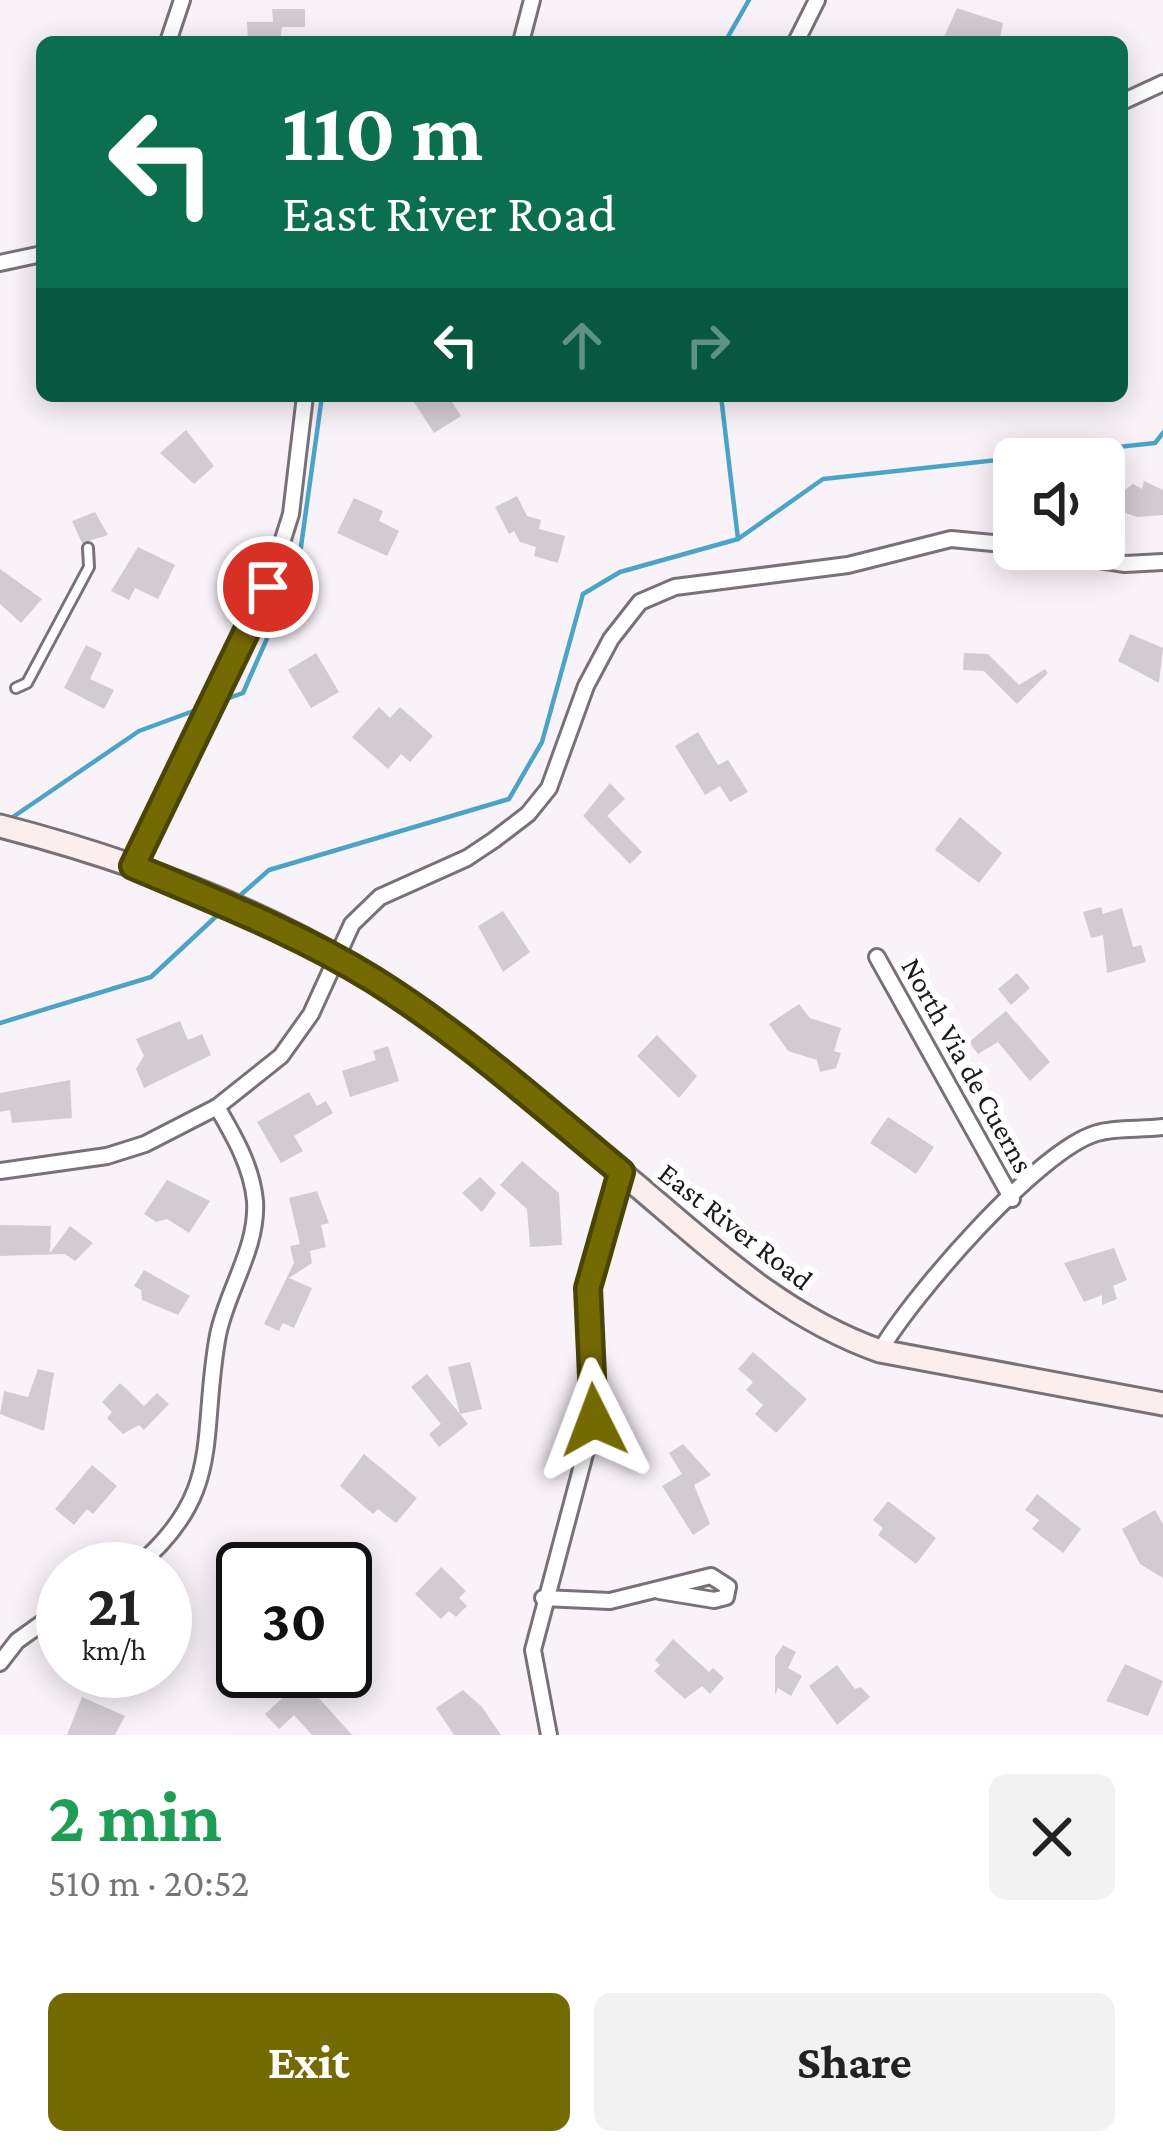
<!DOCTYPE html>
<html lang="en">
<head>
<meta charset="utf-8">
<style>
	body { margin:0; font-family:"Crimson Pro",serif; background:#f2f2f2; color:#222; height:100vh; display:flex; flex-direction:column; font-size:45px; white-space:nowrap }
	* { box-sizing:border-box; margin:0 }
	p { font-size:39px; color:#767676 }
	.icon { flex:none; width:66px; height:66px; fill:none; stroke:currentColor; stroke-width:2; stroke-linecap:round; stroke-linejoin:round }
	.map { position:relative; height:1735px; overflow:hidden }
	.sheet { display:flex; flex-direction:column; background:#fff; flex:1 }
	.sheet>* { flex:none }
	.guide { position:absolute; left:36px; top:36px; width:1092px; height:366px; border-radius:18px; box-shadow:0 6px 30px #0003; background:#0b6e4f; color:#fff; overflow:hidden }
	.controls { position:absolute; left:993px; top:438px; display:grid; gap:24px }
	.controls a { display:grid; place-items:center; width:132px; height:132px; border-radius:18px; background:#fff; box-shadow:0 6px 30px #0003; font-size:60px }
	.speed { position:absolute; left:36px; top:1542px; display:flex; gap:24px; font-size:60px; font-weight:700; text-align:center }
	.speed>* { display:grid; place-content:center; width:156px; height:156px; border-radius:50%; background:#fff; box-shadow:0 6px 30px #0003; line-height:1 }
	.speed small { font-size:30px; font-weight:400 }
	.speed .limit { border:6px solid #111; border-radius:18px; background:#fff; color:#111 }
	.pin { position:absolute; display:grid; place-items:center; width:102px; height:102px; color:#fff; margin:-51px; border:6px solid #fff; border-radius:50%; box-shadow:0 3px 12px #0007 }
	.me { position:absolute; width:132px; margin:-66px; rotate:357deg; stroke-linejoin:round; filter:drop-shadow(0 0 9px #0008) }
	.turn { display:flex; align-items:center; gap:42px; height:252px; padding:0 48px; font-size:54px }
	.turn .icon { width:156px; height:156px; stroke-width:2.5 }
	.turn b { display:block; font-size:84px; line-height:102px }
	.lanes { display:flex; align-items:center; height:114px; padding:0 48px; background:#0003; justify-content:center; gap:60px; direction:ltr }
	.lanes .off { opacity:.35 }
	.round { display:grid; place-items:center; flex:none; width:126px; height:126px; border-radius:18px; background:#f2f2f2 }
	.summary { display:flex; align-items:center; justify-content:space-between; height:204px; padding:0 48px }
	h1 { font-size:72px; font-weight:700; line-height:90px; color:#1e9e55 }
	.cta { display:flex; gap:24px; margin-top:auto; padding:24px 48px }
	.cta a { flex:1; height:138px; border-radius:18px; background:#746a03; color:#fff; font-size:48px; font-weight:700; line-height:138px; text-align:center }
	.cta a+a { background:#f2f2f2; color:#222 }
	.map>svg:first-child { display:block }
	.lines { fill:none; stroke-linecap:round; stroke-linejoin:round }
	.stream { stroke:#4ba4c6; stroke-width:4.5 }
	.building { fill:#d2cbd2 }
	.lane-casing { stroke:#787278; stroke-width:14 }
	.street-casing { stroke:#787278; stroke-width:20 }
	.secondary-casing { stroke:#787278; stroke-width:27 }
	.lane { stroke:#fff; stroke-width:8 }
	.street { stroke:#fff; stroke-width:14 }
	.secondary { stroke:#fceeed; stroke-width:21 }
	.route-casing { stroke:#4b4502; stroke-width:30 }
	.route { stroke:#746a03; stroke-width:21 }
	.labels { text-anchor:middle; dominant-baseline:central; stroke-width:12; stroke-linejoin:round; paint-order:stroke }
	.street-label { font-size:30px; fill:#1c191c; stroke:#fff }
</style>
</head>
<body>
<div class="map">
<svg width="1163" height="1735" viewBox="0 0 1163 1735">
	<rect width="100%" height="100%" fill="#f9f2f9"/>
	<g class="lines">
		<!-- stream -->
		<g class="stream">
			<path d="M725 42 749 0"/>
			<path d="M738 539 823 479 1155 443 1163 433"/>
			<path d="M218 702 243 693 298 568 322 396"/>
			<path d="M10 819 139 731 207 706"/>
			<path d="M236 899 269 870 509 799 542 742 583 594 620 572 738 539 721 396"/>
			<path d="M0 1023 151 977 223 910"/>
		</g>
	</g>
	<!-- building -->
	<g class="building">
		<path d="M957 8 1003 23 999 42 944 37Z"/>
		<path d="M272 9H305V27H282L280 42H248L247 22H273Z"/>
		<path d="M410 396H448L461 416 434 433Z"/>
		<path d="M186 430 214 466 194 484 160 453Z"/>
		<path d="M1144 481 1163 490V515L1137 517 1114 509 1126 489 1133 484 1142 489Z"/>
		<path d="M517 496 527 516 541 520 539 529 565 536 558 563 534 556 536 547 520 542 514 531 509 534 495 507Z"/>
		<path d="M354 498 383 511 379 521 399 531 387 556 337 533Z"/>
		<path d="M95 512 108 535 82 543 72 521Z"/>
		<path d="M138 547 175 565 158 599 135 588 129 600 111 591Z"/>
		<path d="M0 569 42 599 21 623 0 604Z"/>
		<path d="M1130 634 1163 648 1159 683 1118 661Z"/>
		<path d="M86 645 102 653 90 679 114 690 104 709 64 688Z"/>
		<path d="M316 653 339 692 311 708 288 670Z"/>
		<path d="M964 653 988 654 1019 685 1045 669 1048 673 1017 704 984 671 963 670Z"/>
		<path d="M379 707 390 718 400 707 433 736 410 762 401 754 388 769 352 737Z"/>
		<path d="M698 732 718 765 728 760 748 792 730 802 720 786 705 795 675 746Z"/>
		<path d="M610 783 625 799 607 816 642 852 630 864 583 816Z"/>
		<path d="M960 817 1002 853 979 883 935 850Z"/>
		<path d="M1101 907 1103 914 1122 908 1133 947 1141 945 1146 962 1107 973 1103 935 1091 938 1083 912Z"/>
		<path d="M503 911 530 952 503 972 478 926Z"/>
		<path d="M1017 973 1030 988 1011 1005 998 989Z"/>
		<path d="M799 1004 810 1018 841 1028 834 1051 841 1053 836 1068 820 1072 817 1060 788 1051 769 1024Z"/>
		<path d="M1006 1011 1050 1062 1030 1081 998 1042 978 1054 969 1042Z"/>
		<path d="M180 1021 188 1040 202 1034 211 1055 144 1088 136 1069 144 1056 136 1039Z"/>
		<path d="M657 1035 697 1076 679 1098 637 1056Z"/>
		<path d="M388 1046 399 1081 350 1097 342 1071 376 1060 373 1051Z"/>
		<path d="M70 1080 72 1118 12 1123 10 1110 0 1112V1093Z"/>
		<path d="M309 1092 317 1106 326 1101 333 1113 294 1136 303 1151 281 1163 257 1122Z"/>
		<path d="M888 1117 934 1147 916 1174 870 1143Z"/>
		<path d="M522 1161 559 1193 562 1245 530 1247 527 1209 500 1185Z"/>
		<path d="M480 1177 496 1193 482 1212 462 1193Z"/>
		<path d="M167 1180 210 1201 189 1233 167 1219 156 1222 144 1214Z"/>
		<path d="M317 1191 329 1223 321 1225 326 1247 310 1251 312 1263 289 1278 312 1288 294 1328 283 1323 279 1331 264 1324 294 1263 290 1246 300 1244 289 1198Z"/>
		<path d="M0 1225 51 1226 50 1253 70 1226 93 1243 75 1261 65 1254 0 1256Z"/>
		<path d="M1114 1248 1127 1280 1113 1286 1117 1299 1102 1305V1295L1084 1302 1064 1263Z"/>
		<path d="M144 1270 190 1296 178 1315 142 1300 141 1290 134 1286Z"/>
		<path d="M753 1352 807 1399 776 1433 755 1414 763 1405 746 1390 753 1382 738 1369Z"/>
		<path d="M470 1362 482 1409 460 1414 468 1424 439 1447 429 1434 441 1424 411 1387 427 1374 460 1414 448 1367Z"/>
		<path d="M38 1369 54 1373 44 1431 0 1414 4 1391 28 1397Z"/>
		<path d="M120 1383 144 1406 157 1393 169 1404 144 1430 139 1425 123 1434 107 1418 112 1412 102 1402Z"/>
		<path d="M683 1444 711 1475 694 1485 710 1524 693 1535 662 1486 682 1474 669 1453Z"/>
		<path d="M364 1454 417 1498 396 1523 378 1509 373 1514 340 1486Z"/>
		<path d="M92 1465 117 1486 93 1514 87 1509 74 1525 55 1509Z"/>
		<path d="M1037 1494 1081 1529 1063 1553 1032 1529 1039 1520 1025 1510Z"/>
		<path d="M888 1501 936 1538 916 1564 878 1535 883 1528 873 1520Z"/>
		<path d="M1155 1510 1163 1524V1578L1140 1564 1122 1529Z"/>
		<path d="M441 1567 466 1591 459 1598 467 1606 456 1617 449 1611 441 1619 415 1594Z"/>
		<path d="M673 1639 709 1672 713 1668 724 1678 710 1694 702 1686 685 1699 654 1671 660 1665 655 1660Z"/>
		<path d="M783 1645 796 1652 788 1668 802 1676 791 1696 778 1688 775 1695V1657Z"/>
		<path d="M1125 1664 1163 1681 1148 1716 1106 1701Z"/>
		<path d="M837 1665 855 1689 861 1687 870 1697 837 1725 809 1686Z"/>
		<path d="M302 1680 326 1706 352 1735H312L294 1715 279 1729 265 1714Z"/>
		<path d="M463 1690 482 1707 501 1735H454L436 1708Z"/>
		<path d="M82 1697 125 1716 115 1735H67Z"/>
	</g>
	<g class="lines">
		<defs>
			<path id="lane" d="M16 688 27 683 89 567 88 548"/>
			<g id="street">
				<path d="M168 42 182 0"/>
				<path d="M521 42 532 0"/>
				<path d="M796 42 817 0"/>
				<path d="M1122 102 1163 83"/>
				<path d="M0 263 42 254"/>
				<path d="M1030 549 1125 564 1163 562"/>
				<path d="M133 865 268 587 291 514 305 396"/>
				<path d="M877 957 1012 1199"/>
				<path d="M0 1171 107 1156 145 1144 217 1107 281 1056 311 1014 352 924 380 897 467 858 494 840 528 814 549 788 586 686 611 639 640 602 675 587 848 565 951 539 1014 545"/>
				<path d="M880 1351C912 1296 1038 1150 1097 1133 1117 1127 1142 1130 1163 1127"/>
				<path d="M134 1569C226 1493 199 1437 218 1335 227 1290 258 1248 255 1201 252 1167 234 1136 217 1107"/>
				<path d="M543 1598 610 1601 711 1576 728 1587 726 1597 714 1600 659 1591"/>
				<path d="M0 1663 17 1641 63 1608"/>
				<path d="M549 1735 533 1650 594 1420 588 1288 621 1172"/>
			</g>
			<path id="secondary" d="M0 826C155 866 316 929 444 1028 511 1080 576 1135 641 1189 716 1253 786 1318 880 1351L1163 1404"/>
		</defs>
		<!-- lane casing -->
		<use href="#lane" class="lane-casing"/>
		<!-- street casing -->
		<use href="#street" class="street-casing"/>
		<!-- secondary casing -->
		<use href="#secondary" class="secondary-casing"/>
		<!-- lane -->
		<use href="#lane" class="lane"/>
		<!-- street -->
		<use href="#street" class="street"/>
		<!-- secondary -->
		<use href="#secondary" class="secondary"/>
	</g>
	<g class="lines">
		<defs>
			<path id="route" d="M268 587 133 866C215 901 298 933 374 980 462 1035 541 1106 621 1172L588 1288 594 1420"/>
		</defs>
		<!-- route casing -->
		<use href="#route" class="route-casing"/>
		<!-- route -->
		<use href="#route" class="route"/>
	</g>
	<g class="labels">
		<!-- street labels -->
		<g class="street-label">
			<text transform="translate(968 1065) rotate(61)">North Via de Cuerns</text>
			<text transform="translate(736 1226) rotate(38)">East River Road</text>
		</g>
	</g>
</svg>
<div class="controls">
<a><svg class="icon" aria-label="sound" viewBox="0 0 24 24"><path d="M4 9h4l5-4v14l-5-4H4zM17 9q2 3 0 6"/></svg></a>
</div>
<div class="speed"><div>21<small>km/h</small></div><div class="limit">30</div></div>
<div class="pin" style="left:268px;top:587px;background:#d93025"><svg class="icon" aria-label="arrive" viewBox="0 0 24 24"><path d="M6 21V4h12l-3 4 3 4H6"/></svg></div>
<svg class="me" style="left:594px;top:1420px" viewBox="-20 -20 40 40"><path d="M0-17L14 15 0 8-14 15z" fill="#746a03" stroke="#fff" stroke-width="4"/></svg>
<div class="guide">
<div class="turn"><svg class="icon" aria-label="left" viewBox="0 0 24 24"><path d="M17 20v-9H6M10 6l-5 5 5 5"/></svg><div><b>110 m</b>East River Road</div></div>
<div class="lanes"><svg class="icon" aria-label="left" viewBox="0 0 24 24"><path d="M17 20v-9H6M10 6l-5 5 5 5"/></svg><svg class="icon off" aria-label="ahead" viewBox="0 0 24 24"><path d="M12 20V5M6 11l6-6 6 6"/></svg><svg class="icon off" aria-label="right" viewBox="0 0 24 24"><path d="M7 20v-9h11M14 6l5 5-5 5"/></svg></div>
</div>
</div>
<section class="sheet">
<div class="summary"><div><h1>2 min</h1><p>510 m · 20:52</p></div><a class="round"><svg class="icon" aria-label="close" viewBox="0 0 24 24"><path d="M6 6l12 12M18 6L6 18"/></svg></a></div>
<div class="cta"><a>Exit</a><a>Share</a></div>
</section>
</body>
</html>
